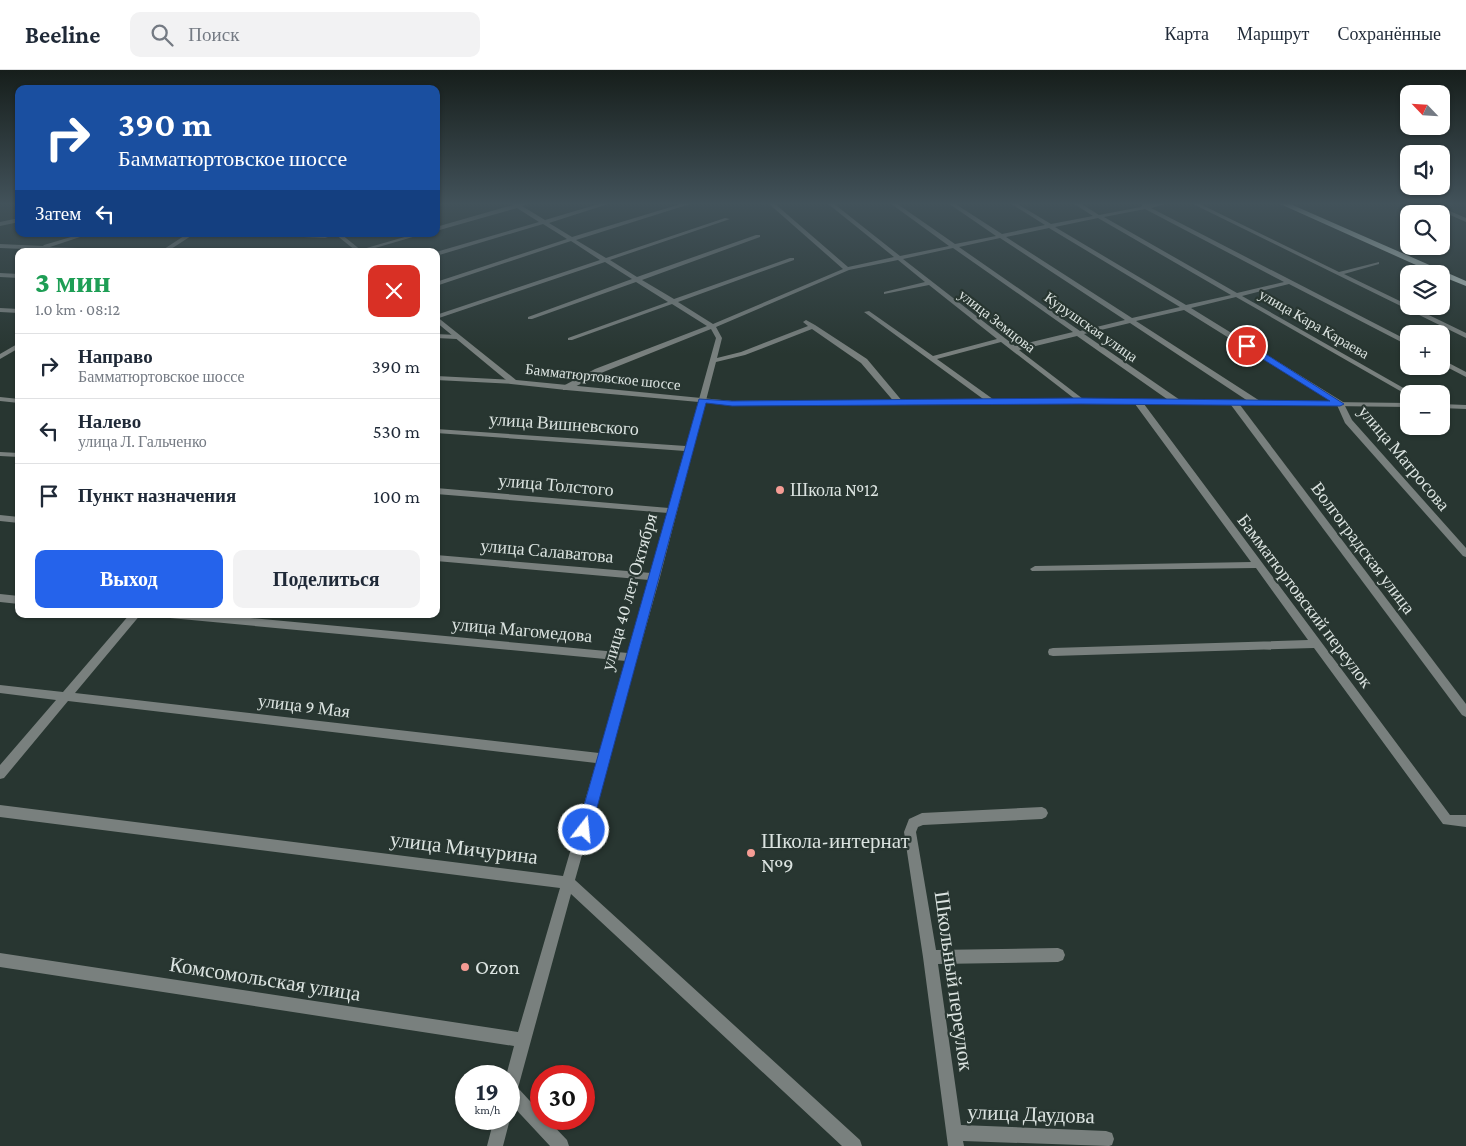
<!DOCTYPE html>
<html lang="ru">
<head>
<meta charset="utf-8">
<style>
	body { margin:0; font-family:"Crimson Pro",serif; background:#f2f2f3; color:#1f2937; height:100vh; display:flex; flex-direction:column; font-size:19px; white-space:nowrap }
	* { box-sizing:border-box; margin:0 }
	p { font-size:16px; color:#747a83 }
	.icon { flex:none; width:28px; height:28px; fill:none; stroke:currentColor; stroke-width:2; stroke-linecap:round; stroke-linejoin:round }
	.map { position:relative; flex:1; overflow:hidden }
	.details { position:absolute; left:15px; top:178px; width:425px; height:370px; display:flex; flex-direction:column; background:#fff; border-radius:10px; box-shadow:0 1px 4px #0004 }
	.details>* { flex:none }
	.top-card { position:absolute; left:15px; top:15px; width:425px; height:152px; border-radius:10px; box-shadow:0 1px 4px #0004; background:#1a4fa0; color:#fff; overflow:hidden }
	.needle { width:32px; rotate:295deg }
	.controls { position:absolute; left:1400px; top:15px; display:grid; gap:10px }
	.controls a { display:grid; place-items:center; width:50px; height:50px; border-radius:10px; background:#fff; box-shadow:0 1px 4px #0004; font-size:25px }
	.speed { position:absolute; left:455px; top:995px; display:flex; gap:10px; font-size:25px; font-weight:700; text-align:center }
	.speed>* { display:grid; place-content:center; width:65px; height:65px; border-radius:50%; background:#fff; box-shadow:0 1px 4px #0004; line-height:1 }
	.speed small { font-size:12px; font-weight:400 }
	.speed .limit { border:8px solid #d22; background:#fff; color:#111 }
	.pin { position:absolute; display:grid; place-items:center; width:42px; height:42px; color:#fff; margin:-21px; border:2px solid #fff; border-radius:50%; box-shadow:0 1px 5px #0007 }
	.me { position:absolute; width:55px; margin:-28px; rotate:16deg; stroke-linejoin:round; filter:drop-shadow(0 0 4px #0008) }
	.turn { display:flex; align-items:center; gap:18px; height:105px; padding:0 20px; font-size:22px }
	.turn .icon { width:65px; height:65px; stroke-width:2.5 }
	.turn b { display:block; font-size:35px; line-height:42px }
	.then { display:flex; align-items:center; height:48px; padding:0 20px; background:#0003; gap:10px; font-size:19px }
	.round { display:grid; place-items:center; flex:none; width:52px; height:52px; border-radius:10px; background:#f2f2f3 }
	.overview { display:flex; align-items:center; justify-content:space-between; height:85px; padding:0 20px }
	h1 { font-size:30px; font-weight:800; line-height:38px; color:#1e9e55 }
	.cta { display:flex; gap:10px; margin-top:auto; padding:10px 20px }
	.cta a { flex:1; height:58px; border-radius:10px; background:#2563eb; color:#fff; font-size:20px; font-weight:800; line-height:58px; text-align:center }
	.cta a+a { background:#f2f2f3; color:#1f2937 }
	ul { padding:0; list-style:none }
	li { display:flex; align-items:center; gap:15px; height:65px; padding:0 20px; border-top:1px solid #e0e1e3 }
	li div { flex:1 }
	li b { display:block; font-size:19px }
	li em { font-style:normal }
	header { display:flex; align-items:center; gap:30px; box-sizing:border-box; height:70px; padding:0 25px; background:#fff; border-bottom:1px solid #e0e1e3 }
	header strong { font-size:24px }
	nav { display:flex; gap:28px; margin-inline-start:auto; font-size:18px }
	.search { width:350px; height:45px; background:#f2f2f3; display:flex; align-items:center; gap:12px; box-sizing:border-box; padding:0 18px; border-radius:10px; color:#747a83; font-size:19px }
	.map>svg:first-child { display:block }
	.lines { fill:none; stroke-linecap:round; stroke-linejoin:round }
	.minor { fill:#79807e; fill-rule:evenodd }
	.tertiary { fill:#79807e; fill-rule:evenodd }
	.primary { fill:#c0cec9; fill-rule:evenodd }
	.route { fill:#2563eb; stroke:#184099 }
	.poi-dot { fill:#f59c94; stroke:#283631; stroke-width:2 }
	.labels { text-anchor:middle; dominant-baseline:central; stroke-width:4.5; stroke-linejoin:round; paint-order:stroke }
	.far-street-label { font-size:15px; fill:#dbe3e0; stroke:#283631 }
	.street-label { font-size:18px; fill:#dbe3e0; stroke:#283631 }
	.poi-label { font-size:18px; fill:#dbe3e0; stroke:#283631; text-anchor:start }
	.near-poi-label { font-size:21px; fill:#dbe3e0; stroke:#283631; text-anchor:start }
	.near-street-label { font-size:21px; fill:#dbe3e0; stroke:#283631 }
</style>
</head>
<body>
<header>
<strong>Beeline</strong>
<div class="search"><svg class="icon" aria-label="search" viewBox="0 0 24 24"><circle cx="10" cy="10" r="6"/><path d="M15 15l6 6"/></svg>Поиск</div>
<nav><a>Карта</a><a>Маршрут</a><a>Сохранённые</a></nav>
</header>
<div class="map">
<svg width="1466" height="1076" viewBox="0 0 1466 1076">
	<rect width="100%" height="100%" fill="#283631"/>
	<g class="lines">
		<!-- minor -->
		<g class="minor">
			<path d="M436 133H445L436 137Z"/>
			<path d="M511 133H530L522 136 545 150 602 133H611L549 153 572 167 684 133H693L576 170 606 188 725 148 730 149 610 190 637 207 756 165H760V167L642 210 674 229 790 188H794V190L678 232 713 254 843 199 768 133H774L848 197 894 187 827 133H833L900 186 949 176 890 133H896L955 174 996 166 948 133H954L1002 164 1045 155 1010 133H1016L1051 154 1093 146 1073 133H1080L1099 145 1141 137 1143 134 1169 133 1151 138 1409 271V276L1289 214 1242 226 1414 324H1409V326L1236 227 1191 238 1343 332 1352 350 1466 478V487L1463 486 1345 353 1337 335 1184 240 1136 251 1260 331V335H1254L1130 253 1084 264 1180 330V334H1174L1077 266 1019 280 1083 329 1084 331 1080 333 1001 272 937 289 997 332 996 334H990L864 242 869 241 933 286 997 269 929 215 884 224V222L925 212 898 190 849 200 716 257 722 268 717 288 741 282 808 256 803 252 806 250 815 255 867 289 903 332 902 334H896L861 293 812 259 745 285 716 292 660 507 575 810 860 1070 862 1076H842L571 824 518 1018 541 1043V1049H547L567 1070 569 1076H550L509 1032V1006H506L514 976 0 897V883L518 962 560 818 0 747V735L563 806 596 693 68 631 4 708 0 709V695L56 630 0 623V615L63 622 130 544H141L75 623 599 683 626 591 170 548 165 544H207L628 583 649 510 436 491V485L651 503 668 443 436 424V418L669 438 685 381 436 363V359L686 376 716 268 711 259 601 303 569 320H563V316L595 299 707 256 672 234 572 270H568V268L668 232 636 212 532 249H528V247L632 209 605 192 436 249V245L600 190 571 171 436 216V212L567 169 543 154 436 186V182L539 152 517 138 436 161V157L513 135ZM1145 139 1284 212 1237 223 1104 147ZM1098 148 1231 225 1186 235 1055 157ZM1049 158 1180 237 1132 248 1006 167ZM1000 168 1125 250 1080 261 959 177ZM953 178 1073 262 1015 276 903 189Z"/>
			<path d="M1191 133H1198L1339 202 1379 192V194L1344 204 1466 263V268Z"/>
			<path d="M1423 133H1431L1466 148V152Z"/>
			<path d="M19 148V152L0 156V152Z"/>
			<path d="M81 164H89L50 177 105 179 108 181H73L0 178V174L43 176 44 175Z"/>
			<path d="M187 164H194L168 181H161Z"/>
			<path d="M279 164H337L325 168 282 166Z"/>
			<path d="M415 164H423L365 181H356Z"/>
			<path d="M0 203 19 204V208L0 207Z"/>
			<path d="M0 238 19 239V243L0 242Z"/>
			<path d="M436 264 457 265 460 267 457 269 436 268Z"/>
			<path d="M19 273V278L0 289V284Z"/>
			<path d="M1441 289 1466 302V307L1441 294Z"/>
			<path d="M436 306 514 310 518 312 514 314 436 310Z"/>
			<path d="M0 327 19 329V333L0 331Z"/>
			<path d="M1135 330H1141L1450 745H1466V757L1443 754 1314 578 1053 586 1049 585 1048 582 1049 579 1053 578 1308 570 1256 498 1032 501 1030 499 1035 496 1251 492 1135 334Z"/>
			<path d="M1231 331H1237L1466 634V647L1462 645 1231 335Z"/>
			<path d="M0 382 19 383V387L0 386Z"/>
			<path d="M0 445 19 447V453L0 451Z"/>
			<path d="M0 524 19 526V534L0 532Z"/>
			<path d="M1042 737 1046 739 1048 743 1046 747 1042 749 923 755 918 757 916 762 936 880 1058 878 1063 880 1065 885 1063 890 1058 892 938 894 961 1055 1106 1061 1112 1063 1114 1069 1112 1075 1109 1076 963 1071 964 1076H948L923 887 904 762 909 749 922 743Z"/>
			<path d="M509 1046 510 1049 503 1076H487L494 1049H509Z"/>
		</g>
		<!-- tertiary -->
		<g class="tertiary">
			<path d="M335 164H341L362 181H356Z"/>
			<path d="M436 246 516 310 732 331 1080 329 1409 333V337L1080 333 732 335 566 320 511 314 436 252Z"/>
			<path d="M1441 334 1466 335V339L1441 338Z"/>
		</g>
		<!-- primary -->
		<path class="primary" d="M1278 133H1288L1466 211V216L1441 206V204H1436Z"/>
	</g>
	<!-- sky -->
	<linearGradient id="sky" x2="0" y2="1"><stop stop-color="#161e1b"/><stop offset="0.47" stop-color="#42525a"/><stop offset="1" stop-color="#42525a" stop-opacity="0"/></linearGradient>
	<rect width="1466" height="284" fill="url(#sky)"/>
	<!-- route -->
	<path class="route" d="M1245 274H1250L1344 334 1340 336 1080 334 732 336 706 333 591 760 589 765 584 767 579 765 577 760 699 329 732 331 1080 328 1330 331 1245 278Z"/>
	<!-- markers -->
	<g class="poi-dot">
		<circle cx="780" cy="420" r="5"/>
		<circle cx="751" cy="783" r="5"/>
		<circle cx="465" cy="897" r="5"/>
	</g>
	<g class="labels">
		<!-- far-street labels -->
		<g class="far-street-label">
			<text transform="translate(997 251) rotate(38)">улица Земцова</text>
			<text transform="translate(1314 254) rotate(30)">улица Кара Караева</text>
			<text transform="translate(1091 257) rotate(35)">Курушская улица</text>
			<text transform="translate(603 307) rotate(6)">Бамматюртовское шоссе</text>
		</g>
		<!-- street labels -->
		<g class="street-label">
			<text transform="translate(564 354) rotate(4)">улица Вишневского</text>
			<text transform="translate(1404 388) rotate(50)">улица Матросова</text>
			<text transform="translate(556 415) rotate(5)">улица Толстого</text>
			<text transform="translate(1363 478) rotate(53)">Волгоградская улица</text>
			<text transform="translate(547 481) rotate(5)">улица Салаватова</text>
			<text transform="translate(629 522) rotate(-74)">улица 40 лет Октября</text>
			<text transform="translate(1305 531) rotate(53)">Бамматюртовский переулок</text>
			<text transform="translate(522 560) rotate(5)">улица Магомедова</text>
			<text transform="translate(304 636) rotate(7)">улица 9 Мая</text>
		</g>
		<!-- poi labels -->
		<g class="poi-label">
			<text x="790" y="420">Школа №12</text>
		</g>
		<!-- near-poi labels -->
		<g class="near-poi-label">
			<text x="761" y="771">Школа-интернат<tspan x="761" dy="24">№9</tspan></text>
			<text x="475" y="897">Ozon</text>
		</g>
		<!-- near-street labels -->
		<g class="near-street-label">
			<text transform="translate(464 778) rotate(7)">улица Мичурина</text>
			<text transform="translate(265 909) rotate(9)">Комсомольская улица</text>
			<text transform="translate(954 911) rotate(82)">Школьный переулок</text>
			<text transform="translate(1031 1044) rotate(2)">улица Даудова</text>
		</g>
	</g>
</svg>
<div class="controls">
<a><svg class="needle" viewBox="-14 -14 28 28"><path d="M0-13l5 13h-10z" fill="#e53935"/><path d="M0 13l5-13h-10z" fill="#747a83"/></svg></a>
<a><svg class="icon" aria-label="sound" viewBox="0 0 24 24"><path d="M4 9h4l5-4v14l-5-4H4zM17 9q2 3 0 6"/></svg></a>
<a><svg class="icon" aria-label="search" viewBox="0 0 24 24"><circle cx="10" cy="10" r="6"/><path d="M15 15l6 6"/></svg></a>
<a><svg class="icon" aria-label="layers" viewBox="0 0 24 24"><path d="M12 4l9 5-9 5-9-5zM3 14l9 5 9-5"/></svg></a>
<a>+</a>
<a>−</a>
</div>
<div class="speed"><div>19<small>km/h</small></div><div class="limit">30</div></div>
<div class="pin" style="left:1247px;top:276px;background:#d93025"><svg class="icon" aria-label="arrive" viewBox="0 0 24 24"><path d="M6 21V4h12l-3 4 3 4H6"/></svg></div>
<svg class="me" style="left:584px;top:760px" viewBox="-20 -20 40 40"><circle r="17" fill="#2563eb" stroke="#fff" stroke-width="3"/><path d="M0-11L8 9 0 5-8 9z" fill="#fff"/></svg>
<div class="top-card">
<div class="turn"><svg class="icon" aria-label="right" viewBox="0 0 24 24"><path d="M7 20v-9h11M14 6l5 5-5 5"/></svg><div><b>390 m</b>Бамматюртовское шоссе</div></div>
<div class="then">Затем<svg class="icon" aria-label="left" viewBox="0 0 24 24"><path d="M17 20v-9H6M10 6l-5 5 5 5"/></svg></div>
</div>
<section class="details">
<div class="overview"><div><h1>3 мин</h1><p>1.0 km · 08:12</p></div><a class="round" style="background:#d93025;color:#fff"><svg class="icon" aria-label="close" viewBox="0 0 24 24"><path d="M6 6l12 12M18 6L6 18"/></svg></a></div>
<ul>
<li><svg class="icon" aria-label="right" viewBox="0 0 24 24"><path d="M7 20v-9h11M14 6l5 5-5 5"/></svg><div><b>Направо</b><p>Бамматюртовское шоссе</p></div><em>390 m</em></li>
<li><svg class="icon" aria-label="left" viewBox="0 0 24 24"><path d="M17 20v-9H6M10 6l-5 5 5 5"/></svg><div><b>Налево</b><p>улица Л. Гальченко</p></div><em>530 m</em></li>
<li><svg class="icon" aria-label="arrive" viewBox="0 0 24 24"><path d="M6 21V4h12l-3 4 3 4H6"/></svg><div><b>Пункт назначения</b></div><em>100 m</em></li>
</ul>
<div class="cta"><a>Выход</a><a>Поделиться</a></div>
</section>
</div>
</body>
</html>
